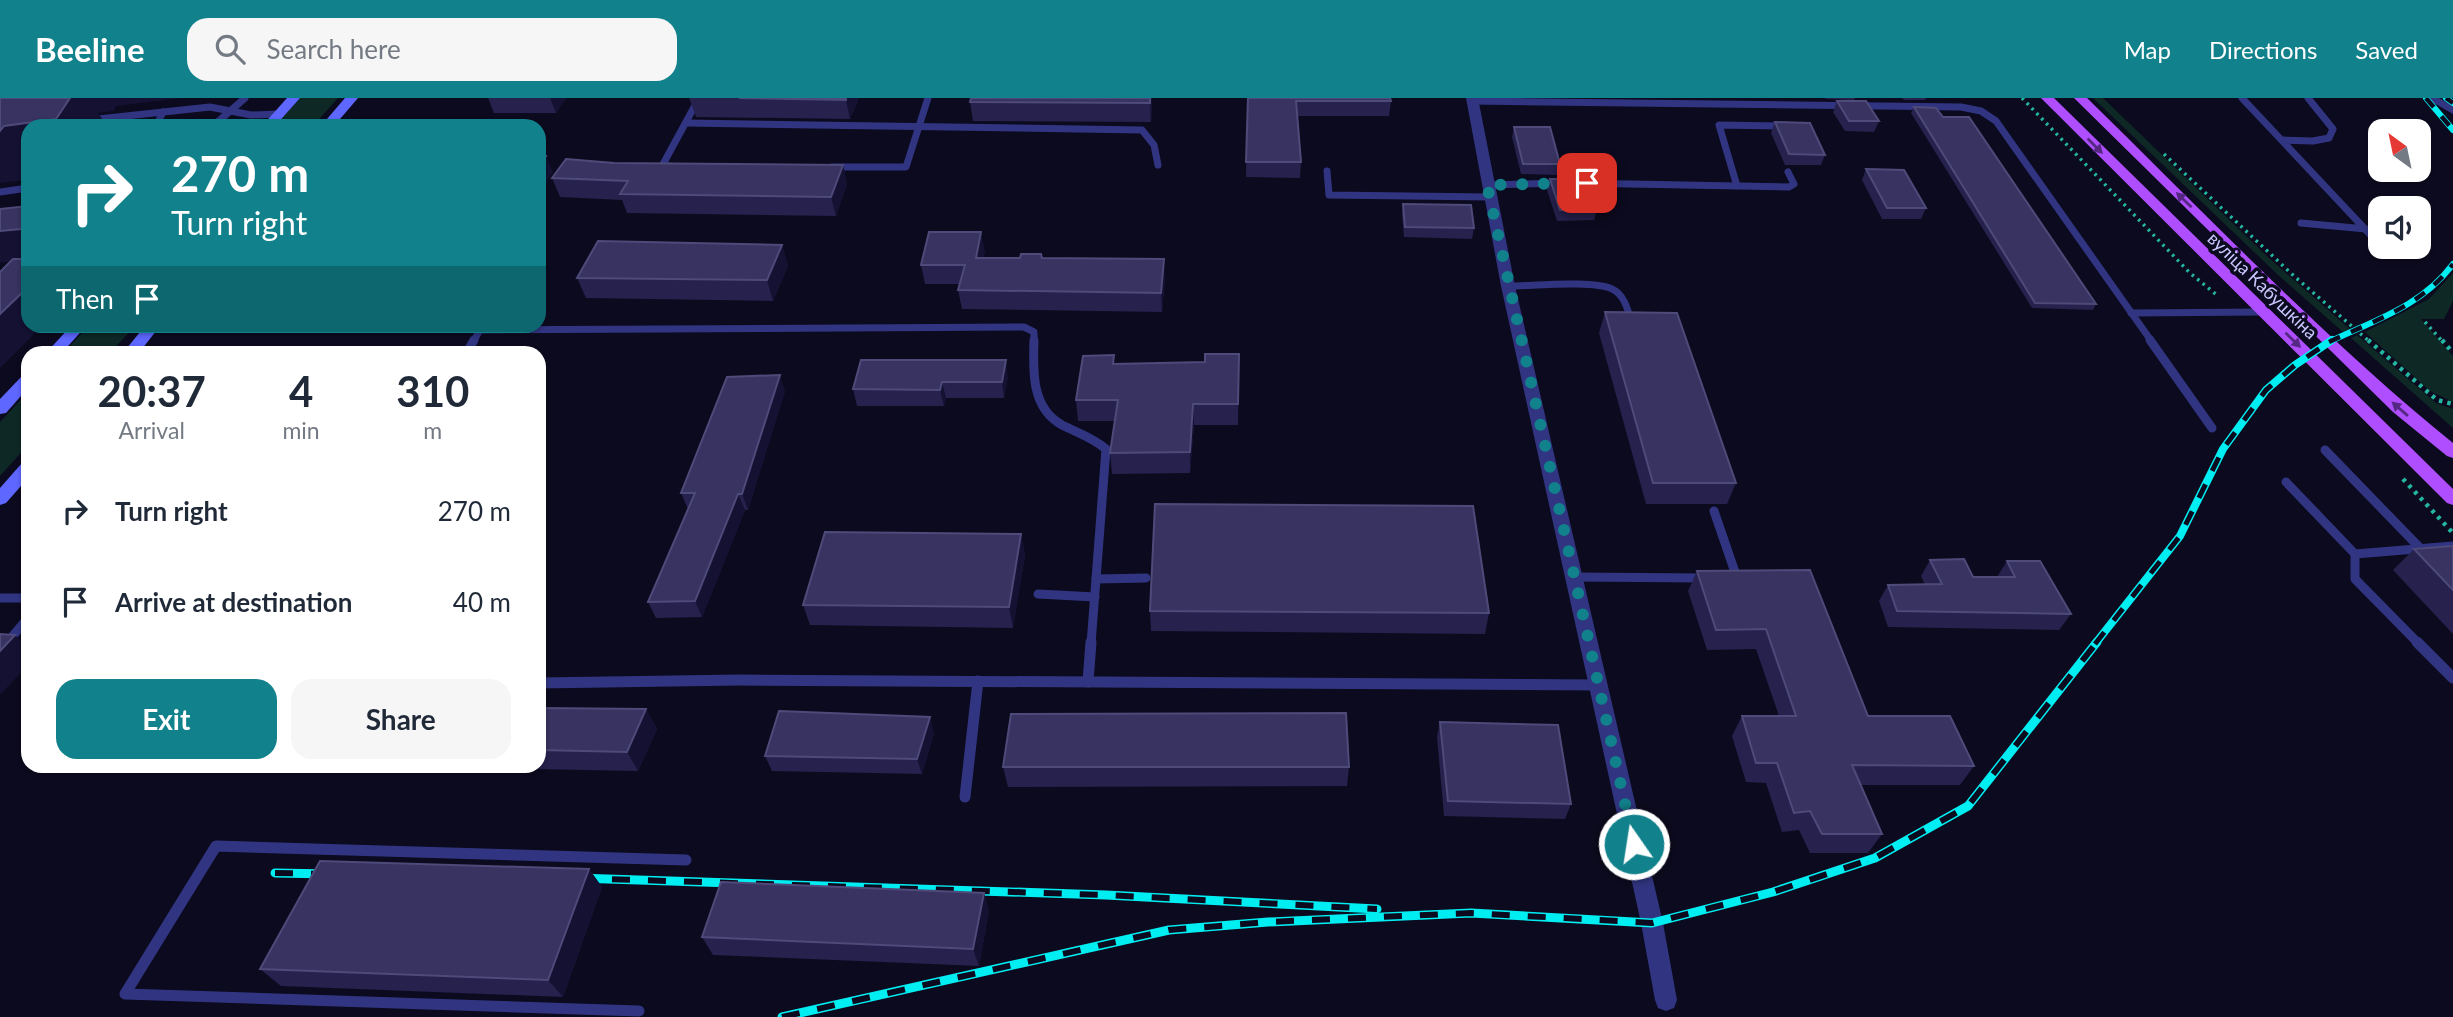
<!DOCTYPE html>
<html lang="en">
<head>
<meta charset="utf-8">
<style>
	body { margin:0; font-family:Lato,sans-serif; background:#f6f6f7; color:#1f2937; height:100vh; display:flex; flex-direction:column; font-size:26px; white-space:nowrap }
	* { box-sizing:border-box; margin:0 }
	p { font-size:23px; color:#747a83 }
	.icon { flex:none; width:38px; height:38px; fill:none; stroke:currentColor; stroke-width:2; stroke-linecap:round; stroke-linejoin:round }
	.map { position:relative; flex:1; overflow:hidden }
	.details { position:absolute; left:21px; top:248px; width:525px; height:427px; display:flex; flex-direction:column; background:#fff; border-radius:21px; box-shadow:0 2px 5px #0004 }
	.details>* { flex:none }
	.top-card { position:absolute; left:21px; top:21px; width:525px; height:214px; border-radius:21px; box-shadow:0 2px 5px #0004; background:#11818b; color:#fff; overflow:hidden }
	.needle { width:46px; rotate:327deg }
	.fabs { position:absolute; left:2368px; top:21px; display:grid; gap:14px }
	.fabs a { display:grid; place-items:center; width:63px; height:63px; border-radius:14px; background:#fff; box-shadow:0 2px 5px #0004; font-size:35px }
	.pin { position:absolute; display:grid; place-items:center; width:60px; height:60px; color:#fff; margin:-30px; border-radius:14px; box-shadow:0 4px 10px #0006 }
	.me { position:absolute; width:77px; margin:-38px; rotate:347deg; stroke-linejoin:round; filter:drop-shadow(0 0 5px #0008) }
	.turn { display:flex; align-items:center; gap:24px; height:147px; padding:0 35px; font-size:32px }
	.turn .icon { width:91px; height:91px; stroke-width:2.5 }
	.turn b { display:block; font-size:49px; line-height:60px }
	.then { display:flex; align-items:center; height:66px; padding:0 35px; background:#0003; gap:14px; font-size:26px }
	.eta { display:flex; justify-content:space-evenly; align-items:center; height:119px; text-align:center }
	.eta b { font-size:42px; font-weight:700; line-height:49px }
	.primary-button { display:flex; gap:14px; margin-top:auto; padding:14px 35px }
	.primary-button a { flex:1; height:80px; border-radius:21px; background:#11818b; color:#fff; font-size:28px; font-weight:700; line-height:80px; text-align:center }
	.primary-button a+a { background:#f6f6f7; color:#1f2937 }
	ul { padding:0; list-style:none }
	li { display:flex; align-items:center; gap:21px; height:91px; padding:0 35px }
	li div { flex:1 }
	li b { display:block; font-size:26px }
	li em { font-style:normal }
	header { display:flex; align-items:center; gap:42px; box-sizing:border-box; height:98px; padding:0 35px; background:#11818b; color:#fff }
	header strong { font-size:33px }
	nav { display:flex; gap:38px; margin-inline-start:auto; font-size:24px }
	.search { width:490px; height:63px; background:#f6f6f7; display:flex; align-items:center; gap:18px; box-sizing:border-box; padding:0 24px; border-radius:21px; color:#747a83; font-size:26px }
	.map>svg:first-child { display:block }
	.green { fill:#0d2825 }
	.lines { fill:none; stroke-linecap:round; stroke-linejoin:round }
	.path-far1 { stroke:#23b7a2; stroke-width:3.5; stroke-dasharray:2.5 4.5; stroke-linecap:butt }
	.path { stroke:#23b7a2; stroke-width:4.5; stroke-dasharray:3.5 5; stroke-linecap:butt }
	.service-far2 { stroke:#313581; stroke-width:7 }
	.service-far1 { stroke:#313581; stroke-width:9 }
	.service { stroke:#313581; stroke-width:11 }
	.minor { fill:#313581; fill-rule:evenodd }
	.secondary { fill:#5e67ff; fill-rule:evenodd }
	.primary { fill:#af4eff; fill-rule:evenodd }
	.rail-far2-casing { stroke:#00edf2; stroke-width:6 }
	.rail-far1-casing { stroke:#00edf2; stroke-width:8 }
	.rail-casing { stroke:#00edf2; stroke-width:9 }
	.rail-far2 { stroke:#0c0a1e; stroke-width:4.5; stroke-dasharray:12; stroke-linecap:butt }
	.rail-far1 { stroke:#0c0a1e; stroke-width:5; stroke-dasharray:15; stroke-linecap:butt }
	.rail { stroke:#0c0a1e; stroke-width:6; stroke-dasharray:18; stroke-linecap:butt }
	.wall { fill:#26214d }
	.shaded-wall { fill:#141132 }
	.building { fill:#383360; stroke:#4e4a79; stroke-width:2 }
	.oneway { fill:#552983 }
	.route { stroke:#11818b; stroke-width:12; stroke-dasharray:0 21.6 }
	.labels { text-anchor:middle; dominant-baseline:central; stroke-width:7; stroke-linejoin:round; paint-order:stroke }
	.street-label { font-size:18px; fill:#c9c7ff; stroke:#0c0a1e }
</style>
</head>
<body>
<header>
<strong>Beeline</strong>
<div class="search"><svg class="icon" aria-label="search" viewBox="0 0 24 24"><circle cx="10" cy="10" r="6"/><path d="M15 15l6 6"/></svg>Search here</div>
<nav><a>Map</a><a>Directions</a><a>Saved</a></nav>
</header>
<div class="map">
<svg width="2453" height="919" viewBox="0 0 2453 919">
	<rect width="100%" height="100%" fill="#0c0a1e"/>
	<!-- green -->
	<g class="green">
		<path d="M300 0H338L313 28H274Z"/>
		<path d="M2093 0H2103L2270 161 2350 231 2343 234 2277 176Z"/>
		<path d="M2453 175V203L2444 221H2421L2453 258V304L2430 293 2365 234 2429 201Z"/>
		<path d="M89 228H135L110 255H63Z"/>
		<path d="M2357 237 2436 305 2453 311V330L2351 240Z"/>
		<path d="M28 294V347L0 378V324Z"/>
	</g>
	<g class="lines">
		<!-- path-far1 -->
		<g class="path-far1">
			<path d="M2022 0 2190 175 2218 198"/>
			<path d="M2164 56 2294 178 2370 244"/>
			<path d="M2425 224 2443 244"/>
		</g>
		<!-- path -->
		<g class="path">
			<path d="M2368 242 2437 302 2453 306"/>
			<path d="M2442 242 2453 255"/>
			<path d="M2403 381 2452 434"/>
		</g>
		<!-- service-far2 -->
		<g class="service-far2">
			<path d="M2242 0 2380 147"/>
			<path d="M2432 0 2453 12"/>
			<path d="M1473 3 1961 9 1981 13 1996 23 2152 244"/>
			<path d="M89 22 210 9 251 17 279 16"/>
			<path d="M686 25 1142 32 1154 47 1158 67"/>
			<path d="M156 28 163 14"/>
			<path d="M213 28 245 0"/>
			<path d="M2282 42 2313 43 2329 40 2333 31 2308 0"/>
			<path d="M670 68H662L699 0"/>
			<path d="M832 69H906L928 0"/>
			<path d="M1327 73 1329 97 1489 99"/>
			<path d="M1575 85 1789 89 1794 86 1788 74"/>
			<path d="M1487 87 1560 85"/>
			<path d="M1737 88 1719 27 1784 28"/>
			<path d="M0 94 28 90"/>
			<path d="M2301 125 2366 131"/>
			<path d="M1508 188C1533 188 1592 182 1612 191 1624 196 1628 212 1631 223"/>
			<path d="M2131 215 2264 214"/>
			<path d="M473 244 480 232 1024 229 1034 234V244"/>
		</g>
		<!-- service-far1 -->
		<g class="service-far1">
			<path d="M1034 242C1033 273 1031 310 1062 327 1078 335 1092 339 1106 351L1091 546"/>
			<path d="M2150 242 2212 330"/>
			<path d="M466 256 474 242"/>
			<path d="M2325 352 2420 450"/>
			<path d="M2286 384 2355 456 2453 448"/>
			<path d="M1714 413 1737 480H1734"/>
			<path d="M2355 456V481L2419 546"/>
			<path d="M1573 479 1705 480"/>
			<path d="M1096 481 1146 480"/>
			<path d="M1038 496 1095 499"/>
			<path d="M0 500H28"/>
			<path d="M6 546 28 520"/>
		</g>
		<!-- service -->
		<g class="service">
			<path d="M2417 544 2453 580"/>
			<path d="M1088 584 1091 544"/>
			<path d="M539 585 739 582 1597 587"/>
			<path d="M965 699 978 583"/>
			<path d="M639 913 125 896 216 748 686 762"/>
		</g>
		<!-- minor -->
		<path class="minor" d="M1466 0H1478L1515 188 1663 825 1677 902 1674 910 1666 913 1658 910 1655 902 1641 825 1501 188Z"/>
		<!-- secondary -->
		<g class="secondary">
			<path d="M287 0H300L275 28H262Z"/>
			<path d="M345 0H358L334 28H321Z"/>
			<path d="M71 228H86L61 256H45Z"/>
			<path d="M145 228H160L138 256H122Z"/>
			<path d="M28 276V290L6 315 0 316V301L23 277Z"/>
			<path d="M28 363V380L6 405 0 407V390L22 365Z"/>
		</g>
		<!-- primary -->
		<g class="primary">
			<path d="M2041 0H2054L2453 391V407L2447 405Z"/>
			<path d="M2074 0H2087C2207 117 2323 240 2453 345V360L2447 358 2393 314Z"/>
		</g>
		<defs>
			<g id="rail-far2">
				<path d="M2426 0 2453 32"/>
				<path d="M2446 0 2453 5"/>
				<path d="M2329 244C2375 222 2422 208 2453 166"/>
			</g>
			<path id="rail-far1" d="M2095 546 2180 438 2223 351 2266 292 2295 267 2332 242"/>
			<g id="rail">
				<path d="M275 775 331 776"/>
				<path d="M576 780 1106 797 1377 811"/>
				<path d="M782 919 1169 832 1268 824 1471 815 1652 825 1773 794 1875 760 1968 708 2097 544"/>
			</g>
		</defs>
		<!-- rail-far2 casing -->
		<use href="#rail-far2" class="rail-far2-casing"/>
		<!-- rail-far1 casing -->
		<use href="#rail-far1" class="rail-far1-casing"/>
		<!-- rail casing -->
		<use href="#rail" class="rail-casing"/>
		<!-- rail-far2 -->
		<use href="#rail-far2" class="rail-far2"/>
		<!-- rail-far1 -->
		<use href="#rail-far1" class="rail-far1"/>
		<!-- rail -->
		<use href="#rail" class="rail"/>
	</g>
	<!-- wall -->
	<g class="wall">
		<path d="M488 0H566L556 15H494Z"/>
		<path d="M689 0H859L850 21 696 19Z"/>
		<path d="M1152 0 1151 24 973 23 970 4Z"/>
		<path d="M1248 0 1391 3 1389 18H1297L1301 64 1300 80 1246 79Z"/>
		<path d="M1825 0H1855L1854 2 1826 1Z"/>
		<path d="M1902 0H1926L1925 2H1904Z"/>
		<path d="M1837 3 1879 23 1874 34 1845 33 1833 14Z"/>
		<path d="M1914 9 1943 19 2096 206 2093 212 2032 210 1911 15Z"/>
		<path d="M1775 24 1825 57 1821 67H1785L1771 35Z"/>
		<path d="M1514 29 1560 66 1558 77 1521 76 1512 39Z"/>
		<path d="M614 65 843 67 847 86 836 118 627 115 622 102 560 99 552 80Z"/>
		<path d="M1866 71 1926 110 1921 121H1882L1862 82Z"/>
		<path d="M1550 81 1597 111 1594 122 1557 123 1547 92Z"/>
		<path d="M1403 106 1474 130 1472 141 1404 139 1402 116Z"/>
		<path d="M782 147 788 168 773 203 586 200 577 180Z"/>
		<path d="M985 153 983 160H1042L1165 180 1162 214 962 211 958 192 960 186H925L921 167Z"/>
		<path d="M1605 214 1736 385 1727 406H1646L1599 235Z"/>
		<path d="M1239 256 1238 327H1194L1190 375 1112 376 1110 355 1115 323H1078L1076 302 1114 266 1205 264Z"/>
		<path d="M1008 278 1004 300H946L944 308H857L853 291Z"/>
		<path d="M785 293 748 412H745L702 519 656 520 648 504 688 411 681 395Z"/>
		<path d="M1021 436 1025 457 1013 530 810 527 803 507Z"/>
		<path d="M2453 448V536L2393 472 2414 451Z"/>
		<path d="M1930 462 1973 479H1997L2007 463 2071 516 2059 532 1888 529 1879 503 1888 487H1925L1921 478Z"/>
		<path d="M1697 473 1868 618 1974 668 1960 687H1861L1882 736 1868 755H1810L1799 732 1782 734 1766 685 1746 684 1732 638 1742 618H1779L1756 551 1707 552 1688 493Z"/>
		<path d="M1150 513 1489 515 1485 536 1151 533Z"/>
		<path d="M539 610 646 611 657 631 638 673 366 668H539Z"/>
		<path d="M1440 624 1571 706 1565 721 1444 718 1437 639Z"/>
		<path d="M934 635 922 676 772 673 765 658Z"/>
		<path d="M1003 669H1349L1347 688 1008 689Z"/>
		<path d="M589 771 602 789 563 899 281 888 260 871Z"/>
		<path d="M984 795 989 813 979 868 713 857 702 839Z"/>
	</g>
	<!-- shaded-wall -->
	<g class="shaded-wall">
		<path d="M38 0H181L116 8 114 13 98 15 106 26 105 28H28V78L26 82 0 85V33L4 28Z"/>
		<path d="M550 0H566L556 15Z"/>
		<path d="M846 0H859L850 21 846 2Z"/>
		<path d="M1150 0H1152L1151 24 1150 5Z"/>
		<path d="M546 58 553 74 539 95V69Z"/>
		<path d="M843 67 847 86 836 118 831 99Z"/>
		<path d="M28 119V161L0 165V133Z"/>
		<path d="M981 134 985 153 979 179 976 160Z"/>
		<path d="M782 147 788 168 773 203 767 182Z"/>
		<path d="M1164 161 1165 180 1162 214 1161 195Z"/>
		<path d="M28 189V228H42L0 270V216Z"/>
		<path d="M1006 262 1008 278 1004 300 1002 284Z"/>
		<path d="M780 277 785 293 748 412 742 396Z"/>
		<path d="M942 284 946 300 944 308 940 292Z"/>
		<path d="M1193 306 1194 327 1190 375V354Z"/>
		<path d="M738 396 745 412 702 519 695 503Z"/>
		<path d="M1021 436 1025 457 1013 530 1009 509Z"/>
		<path d="M15 537 28 550V567L0 597V553Z"/>
		<path d="M646 611 657 631 638 673 627 654Z"/>
		<path d="M930 619 934 635 922 676 917 661Z"/>
		<path d="M589 771 602 789 563 899 548 882Z"/>
		<path d="M984 795 989 813 979 868 973 851Z"/>
	</g>
	<!-- building -->
	<g class="building">
		<path d="M0 0H70L56 21 4 28 0 33Z"/>
		<path d="M739 0H846V2Z"/>
		<path d="M971 0H1150V5L970 4Z"/>
		<path d="M1248 0H1390L1391 3H1296L1301 64H1246Z"/>
		<path d="M1837 3H1866L1879 23H1849Z"/>
		<path d="M1914 9 1936 10 1943 19H1969L2096 206 2035 205Z"/>
		<path d="M1775 24 1810 25 1825 57 1789 56Z"/>
		<path d="M1514 29H1550L1560 66H1523Z"/>
		<path d="M539 58H546L539 69Z"/>
		<path d="M566 61 614 65 843 67 831 99 620 96 628 83 552 80Z"/>
		<path d="M1866 71 1904 72 1926 110H1887Z"/>
		<path d="M1550 81H1585L1597 111 1560 112Z"/>
		<path d="M1403 106 1471 107 1474 130 1405 129Z"/>
		<path d="M28 108V119L21 131 0 133V111Z"/>
		<path d="M929 134H981L976 160H1020L1021 156H1041L1042 160 1164 161 1161 195 958 192 965 167H921Z"/>
		<path d="M598 143 782 147 767 182 577 180Z"/>
		<path d="M13 161H28V189L0 216V174Z"/>
		<path d="M1605 214 1677 215 1736 385H1653Z"/>
		<path d="M1205 256H1239L1238 306H1193L1190 354 1110 355 1118 302H1076L1083 258 1114 257 1113 266 1205 264Z"/>
		<path d="M861 262H1006L1002 284H942L940 292 853 291Z"/>
		<path d="M780 277 742 396H738L695 503 648 504 695 395H681L727 279Z"/>
		<path d="M1155 406 1473 408 1489 515 1150 513Z"/>
		<path d="M825 434 1021 436 1009 509 803 507Z"/>
		<path d="M2453 448V492L2414 451Z"/>
		<path d="M1964 461 1973 479H2015L2007 463H2040L2071 516 1897 513 1888 487 1942 486 1930 462Z"/>
		<path d="M1810 472 1868 618H1950L1974 668 1852 667 1882 736H1822L1810 713 1794 715 1777 665H1756L1742 618H1796L1766 531 1716 532 1697 473Z"/>
		<path d="M0 536 15 537 0 553Z"/>
		<path d="M539 610 646 611 627 654 539 652Z"/>
		<path d="M779 613 930 619 917 661 765 658Z"/>
		<path d="M1346 615 1349 669H1003L1011 616Z"/>
		<path d="M1440 624 1558 627 1571 706 1448 703Z"/>
		<path d="M320 763 589 771 548 882 260 871Z"/>
		<path d="M721 784 984 795 973 851 702 839Z"/>
	</g>
	<!-- one-way arrows -->
	<defs><path id="oneway-solid" d="M-6-.8H1V-3.2L6.5 0L1 3.2V.8H-6Z" transform="scale(1.75)"/></defs>
	<g class="oneway">
		<use href="#oneway-solid" transform="translate(2095 48) rotate(45)"/>
		<use href="#oneway-solid" transform="translate(2184 102) rotate(-136)"/>
		<use href="#oneway-solid" transform="translate(2293 242) rotate(44)"/>
		<use href="#oneway-solid" transform="translate(2400 311) rotate(-139)"/>
	</g>
	<g class="lines">
		<!-- route -->
		<path class="route" d="M1587 85 1487 87 1634 746"/>
	</g>
	<g class="labels">
		<!-- street labels -->
		<g class="street-label">
			<text transform="translate(2263 187) rotate(44)">вуліца Кабушкіна</text>
		</g>
	</g>
</svg>
<div class="fabs">
<a><svg class="needle" viewBox="-14 -14 28 28"><path d="M0-13l5 13h-10z" fill="#e53935"/><path d="M0 13l5-13h-10z" fill="#747a83"/></svg></a>
<a><svg class="icon" aria-label="sound" viewBox="0 0 24 24"><path d="M4 9h4l5-4v14l-5-4H4zM17 9q2 3 0 6"/></svg></a>
</div>
<div class="pin" style="left:1587px;top:85px;background:#d93025"><svg class="icon" aria-label="arrive" viewBox="0 0 24 24"><path d="M6 21V4h12l-3 4 3 4H6"/></svg></div>
<svg class="me" style="left:1634px;top:746px" viewBox="-20 -20 40 40"><circle r="17" fill="#11818b" stroke="#fff" stroke-width="3"/><path d="M0-11L8 9 0 5-8 9z" fill="#fff"/></svg>
<div class="top-card">
<div class="turn"><svg class="icon" aria-label="right" viewBox="0 0 24 24"><path d="M7 20v-9h11M14 6l5 5-5 5"/></svg><div><b>270 m</b>Turn right</div></div>
<div class="then">Then<svg class="icon" aria-label="arrive" viewBox="0 0 24 24"><path d="M6 21V4h12l-3 4 3 4H6"/></svg></div>
</div>
<section class="details">
<div class="eta">
<div><b>20:37</b><p>Arrival</p></div>
<div><b>4</b><p>min</p></div>
<div><b>310</b><p>m</p></div>
</div>
<ul>
<li><svg class="icon" aria-label="right" viewBox="0 0 24 24"><path d="M7 20v-9h11M14 6l5 5-5 5"/></svg><div><b>Turn right</b></div><em>270 m</em></li>
<li><svg class="icon" aria-label="arrive" viewBox="0 0 24 24"><path d="M6 21V4h12l-3 4 3 4H6"/></svg><div><b>Arrive at destination</b></div><em>40 m</em></li>
</ul>
<div class="primary-button"><a>Exit</a><a>Share</a></div>
</section>
</div>
</body>
</html>
